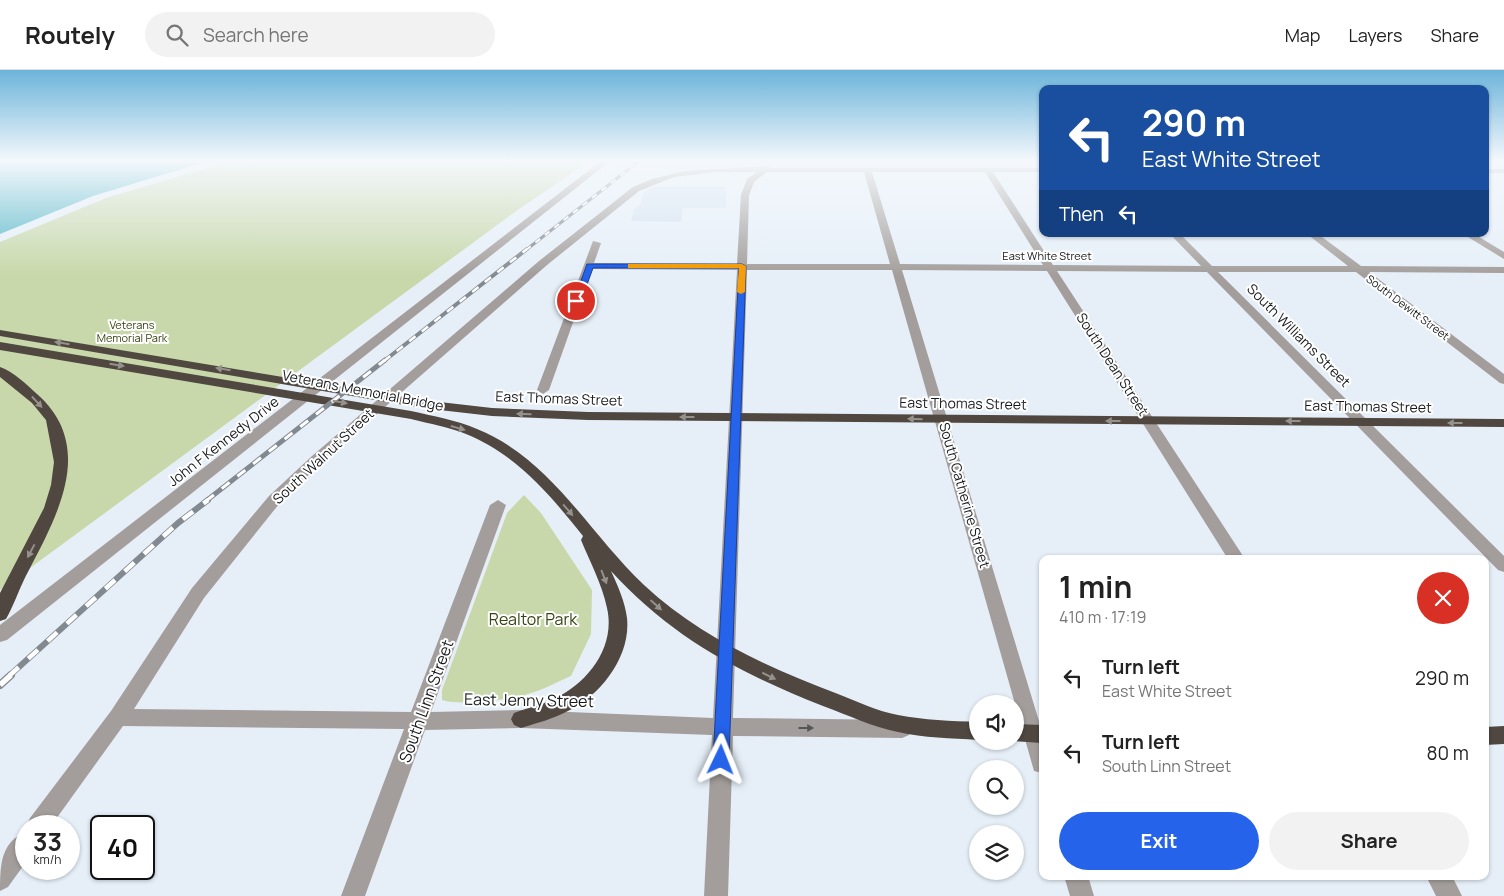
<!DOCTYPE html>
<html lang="en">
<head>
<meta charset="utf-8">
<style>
	body { margin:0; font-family:Manrope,sans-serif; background:#f2f2f2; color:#222; height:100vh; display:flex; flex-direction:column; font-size:19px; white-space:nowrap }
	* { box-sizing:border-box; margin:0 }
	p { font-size:16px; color:#767676 }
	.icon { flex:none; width:28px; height:28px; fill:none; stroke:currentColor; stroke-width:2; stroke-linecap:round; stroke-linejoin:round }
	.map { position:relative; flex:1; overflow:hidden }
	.drawer { position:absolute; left:1039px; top:485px; width:450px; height:325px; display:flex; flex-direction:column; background:#fff; border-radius:10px; box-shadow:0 1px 4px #0004 }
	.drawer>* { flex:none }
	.banner { position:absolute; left:1039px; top:15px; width:450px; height:152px; border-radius:10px; box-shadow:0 1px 4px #0004; background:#1a4fa0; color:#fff; overflow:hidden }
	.controls { position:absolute; left:969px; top:625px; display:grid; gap:10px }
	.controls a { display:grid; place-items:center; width:55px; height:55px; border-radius:50%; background:#fff; box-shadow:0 1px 4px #0004; font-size:25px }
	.speed { position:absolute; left:15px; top:745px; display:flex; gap:10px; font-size:25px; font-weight:700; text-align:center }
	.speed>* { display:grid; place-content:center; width:65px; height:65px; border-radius:50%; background:#fff; box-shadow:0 1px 4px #0004; line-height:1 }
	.speed small { font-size:12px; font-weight:400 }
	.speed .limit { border:2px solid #111; border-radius:8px; background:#fff; color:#111 }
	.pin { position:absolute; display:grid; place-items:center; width:42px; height:42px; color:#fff; margin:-21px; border:2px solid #fff; border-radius:50%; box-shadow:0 1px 5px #0007 }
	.me { position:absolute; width:55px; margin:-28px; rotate:2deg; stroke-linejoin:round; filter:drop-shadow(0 0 4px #0008) }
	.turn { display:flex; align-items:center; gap:18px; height:105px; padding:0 20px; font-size:22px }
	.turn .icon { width:65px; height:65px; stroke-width:2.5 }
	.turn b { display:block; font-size:35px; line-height:42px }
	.then { display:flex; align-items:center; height:48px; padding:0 20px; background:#0003; gap:10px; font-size:19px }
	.round { display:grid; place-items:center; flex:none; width:52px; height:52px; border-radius:26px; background:#f2f2f2 }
	.summary { display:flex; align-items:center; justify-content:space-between; height:85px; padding:0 20px }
	h1 { font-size:30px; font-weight:700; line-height:38px }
	.primary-button { display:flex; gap:10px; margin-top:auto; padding:10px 20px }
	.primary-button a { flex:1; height:58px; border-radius:30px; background:#2563eb; color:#fff; font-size:20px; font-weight:700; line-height:58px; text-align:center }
	.primary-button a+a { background:#f2f2f2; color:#222 }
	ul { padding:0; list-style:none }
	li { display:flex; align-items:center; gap:15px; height:75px; padding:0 20px }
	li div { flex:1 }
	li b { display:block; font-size:19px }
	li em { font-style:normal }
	header { display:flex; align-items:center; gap:30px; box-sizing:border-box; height:70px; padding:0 25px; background:#fff; border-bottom:1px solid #e0e0e0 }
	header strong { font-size:24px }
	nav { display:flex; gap:28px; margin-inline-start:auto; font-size:18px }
	.search { width:350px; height:45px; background:#f2f2f2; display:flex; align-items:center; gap:12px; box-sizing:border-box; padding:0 18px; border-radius:28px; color:#767676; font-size:19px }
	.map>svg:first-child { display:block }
	.built { fill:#d4e2f1 }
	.green { fill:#c8d8aa }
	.water { fill:#53b5c6 }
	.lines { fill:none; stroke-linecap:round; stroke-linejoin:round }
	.minor { fill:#a39e9b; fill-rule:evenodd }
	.highway { fill:#4f4740; fill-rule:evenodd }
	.rail-far4-casing { stroke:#838990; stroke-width:3 }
	.rail-far3-casing { stroke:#838990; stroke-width:4 }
	.rail-far2-casing { stroke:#838990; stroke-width:5 }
	.rail-far1-casing { stroke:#838990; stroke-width:6 }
	.rail-casing { stroke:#838990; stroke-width:8 }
	.rail-far4 { stroke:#fff; stroke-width:2; stroke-dasharray:6; stroke-linecap:butt }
	.rail-far3 { stroke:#fff; stroke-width:2.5; stroke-dasharray:8; stroke-linecap:butt }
	.rail-far2 { stroke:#fff; stroke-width:3; stroke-dasharray:10; stroke-linecap:butt }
	.rail-far1 { stroke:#fff; stroke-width:4.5; stroke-dasharray:13; stroke-linecap:butt }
	.rail { stroke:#fff; stroke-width:5.5; stroke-dasharray:16; stroke-linecap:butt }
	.oneway { fill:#95918c }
	.oneway2 { fill:#565556 }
	.route { fill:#2563eb; stroke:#184099 }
	.slow { fill:#f59e0b }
	.labels { text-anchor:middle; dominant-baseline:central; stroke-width:4; stroke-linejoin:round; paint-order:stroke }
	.far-street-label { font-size:11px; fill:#171a1d; stroke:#fff }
	.far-park-label { font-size:11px; fill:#364412; stroke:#fff }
	.street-label { font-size:14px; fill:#171a1d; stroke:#fff }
	.near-park-label { font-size:16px; fill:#364412; stroke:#fff }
	.near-street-label { font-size:16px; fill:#171a1d; stroke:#fff }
</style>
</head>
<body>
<header>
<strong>Routely</strong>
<div class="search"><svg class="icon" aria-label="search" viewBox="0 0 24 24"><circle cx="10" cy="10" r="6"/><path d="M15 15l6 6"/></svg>Search here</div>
<nav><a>Map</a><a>Layers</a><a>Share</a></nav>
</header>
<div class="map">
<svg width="1504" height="826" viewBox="0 0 1504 826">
	<rect width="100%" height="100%" fill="#e6eff8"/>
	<!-- built -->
	<path class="built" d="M653 117H726V138H683L681 152 631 151 634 140 641 134 644 122Z"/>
	<!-- green -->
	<g class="green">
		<path d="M230 91H590L519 139 0 520V172L106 128Z"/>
		<path d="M524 425 541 443 592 520 591 564 571 606C557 612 543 620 528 624 508 630 461 636 442 630V620L507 443Z"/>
	</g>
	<!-- water -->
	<path class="water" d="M0 91H208L93 126 0 164Z"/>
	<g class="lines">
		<!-- minor -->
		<g class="minor">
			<path d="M601 91H610L7 570 0 572V555Z"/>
			<path d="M768 96 772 98H1042V102H993L1053 195 1201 196 1170 164H1180L1212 196H1348L1307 164H1318L1361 196 1504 197V203L1369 202 1504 304V314L1500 313 1356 202H1218L1504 486V502L1498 500 1207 202 1057 201 1245 489H1228L1047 201 902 200 1042 661V703L1034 701 892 200H747L733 648 902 650 909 653 912 659 909 665 902 668 733 666 728 826H704L712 665 521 658 425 660 365 826H341L404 659 123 656 51 756H27L30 748 111 641 192 518 269 426 312 386 539 191 633 117 652 109 684 101ZM715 102H757L747 109 741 125 737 194 594 193 601 173 593 171 537 320 543 324 549 320 592 199 737 200 713 648 521 640 431 642 506 435 498 430 490 435 411 642 134 639 204 528 279 434 322 392 547 195 639 121 674 107ZM767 102H864L890 194H747L749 125 754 112ZM872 102H985L1043 195 900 194Z"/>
			<rect x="1485" y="99" width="19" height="4"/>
			<path d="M1463 164H1474L1504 182V189Z"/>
			<path d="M26 762V792L8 817 0 821C0 797 0 772 26 762Z"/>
			<path d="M1064 806H1088L1094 826H1070Z"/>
			<path d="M1426 806H1452L1462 826H1436Z"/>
		</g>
		<!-- highway -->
		<g class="highway">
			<path d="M0 260 422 330 492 338 588 342 1504 349V357L588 350 492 346 422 338 0 266Z"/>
			<path d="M0 272 411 341C433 346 456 350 477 359 551 389 588 462 644 515 700 567 767 597 838 624 858 632 877 641 898 645 924 650 951 651 978 652V670C951 668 924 668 898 662 872 657 848 645 823 636 740 603 672 568 611 501 618 516 625 532 627 548 631 586 601 625 568 641 553 649 537 653 521 658L514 655 511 649 514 643C527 638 541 635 554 629 588 613 616 577 607 538 602 514 590 492 581 470L583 466C551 426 516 384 466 364 449 357 430 354 411 349L0 280Z"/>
			<path d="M0 297C13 301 27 315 37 324 96 376 58 444 29 500 20 516 15 533 6 549L0 551V523L44 438 51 415 54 392 46 350 32 333 0 307Z"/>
			<path d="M1015 654 1042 655V673L1013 671H1015Z"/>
			<path d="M1504 656V674L1485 675V657Z"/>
		</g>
		<defs>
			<path id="rail-far4" d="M526 180 639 91"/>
			<path id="rail-far3" d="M384 291 527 179"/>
			<path id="rail-far2" d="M206 431 385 290"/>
			<path id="rail-far1" d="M9 606 178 453 208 430"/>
			<path id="rail" d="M0 615 11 605"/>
		</defs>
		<!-- rail-far4 casing -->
		<use href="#rail-far4" class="rail-far4-casing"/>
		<!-- rail-far3 casing -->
		<use href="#rail-far3" class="rail-far3-casing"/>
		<!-- rail-far2 casing -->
		<use href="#rail-far2" class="rail-far2-casing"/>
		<!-- rail-far1 casing -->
		<use href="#rail-far1" class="rail-far1-casing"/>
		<!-- rail casing -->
		<use href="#rail" class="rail-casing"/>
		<!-- rail-far4 -->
		<use href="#rail-far4" class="rail-far4"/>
		<!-- rail-far3 -->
		<use href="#rail-far3" class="rail-far3"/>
		<!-- rail-far2 -->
		<use href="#rail-far2" class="rail-far2"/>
		<!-- rail-far1 -->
		<use href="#rail-far1" class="rail-far1"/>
		<!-- rail -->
		<use href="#rail" class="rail"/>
	</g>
	<!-- one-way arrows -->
	<defs><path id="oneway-solid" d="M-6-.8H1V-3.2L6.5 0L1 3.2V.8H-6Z" transform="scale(1.25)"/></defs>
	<g class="oneway">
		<use href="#oneway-solid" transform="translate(62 273) rotate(-171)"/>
		<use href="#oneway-solid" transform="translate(117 295) rotate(9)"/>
		<use href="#oneway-solid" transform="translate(223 299) rotate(-171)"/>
		<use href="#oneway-solid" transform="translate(37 332) rotate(47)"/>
		<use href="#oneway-solid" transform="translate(340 332) rotate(10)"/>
		<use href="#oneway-solid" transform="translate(524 344) rotate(-178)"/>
		<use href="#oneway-solid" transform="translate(687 347) rotate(-180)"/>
		<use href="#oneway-solid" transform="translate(915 349) rotate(-179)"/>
		<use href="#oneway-solid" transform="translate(1113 351) rotate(-180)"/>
		<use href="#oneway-solid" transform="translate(1293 351) rotate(-180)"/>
		<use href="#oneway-solid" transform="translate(1455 353) rotate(-180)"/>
		<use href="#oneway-solid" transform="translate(458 358) rotate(16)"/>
		<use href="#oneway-solid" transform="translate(568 440) rotate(49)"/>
		<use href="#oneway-solid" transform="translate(31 481) rotate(118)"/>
		<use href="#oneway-solid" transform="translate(604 507) rotate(69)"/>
		<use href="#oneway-solid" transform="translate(656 535) rotate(42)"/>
		<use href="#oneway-solid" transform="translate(769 606) rotate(26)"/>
	</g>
	<use class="oneway2" href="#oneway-solid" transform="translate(806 658)"/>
	<!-- sky -->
	<linearGradient id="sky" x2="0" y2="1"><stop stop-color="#6cb4da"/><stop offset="0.44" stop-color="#f4f8fc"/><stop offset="1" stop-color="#f4f8fc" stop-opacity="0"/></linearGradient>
	<rect width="1504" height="206" fill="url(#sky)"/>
	<!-- route -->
	<path class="route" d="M587 194H742L746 196 729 690 727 696 721 698 715 696 713 690 739 198H593L581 231 573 233Z"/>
	<!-- slow -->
	<path class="slow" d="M628 194H742L746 196 745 222 741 224 737 222 739 198H628Z"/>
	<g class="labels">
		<!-- far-street labels -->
		<g class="far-street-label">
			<text x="1047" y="185">East White Street</text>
			<text transform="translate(1408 237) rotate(37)">South Dewitt Street</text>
		</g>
		<!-- far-park labels -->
		<g class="far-park-label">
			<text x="132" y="254">Veterans<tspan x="132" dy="13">Memorial Park</tspan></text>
		</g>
		<!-- street labels -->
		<g class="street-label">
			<text transform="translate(1299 265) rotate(45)">South Williams Street</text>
			<text transform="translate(1113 294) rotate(57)">South Dean Street</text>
			<text transform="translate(363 320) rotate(11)">Veterans Memorial Bridge</text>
			<text transform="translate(559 328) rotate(2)">East Thomas Street</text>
			<text transform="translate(963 333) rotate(1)">East Thomas Street</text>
			<text transform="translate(1368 336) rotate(1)">East Thomas Street</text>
			<text transform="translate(223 371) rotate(-38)">John F Kennedy Drive</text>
			<text transform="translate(323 386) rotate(-43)">South Walnut Street</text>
			<text transform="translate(965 425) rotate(74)">South Catherine Street</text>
		</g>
		<!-- near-park labels -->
		<g class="near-park-label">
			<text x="533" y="549">Realtor Park</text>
		</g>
		<!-- near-street labels -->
		<g class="near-street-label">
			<text transform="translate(529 630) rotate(1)">East Jenny Street</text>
			<text transform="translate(426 631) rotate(-70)">South Linn Street</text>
		</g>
	</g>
</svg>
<div class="controls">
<a><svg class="icon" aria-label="sound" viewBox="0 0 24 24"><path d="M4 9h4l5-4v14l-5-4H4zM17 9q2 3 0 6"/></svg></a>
<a><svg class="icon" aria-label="search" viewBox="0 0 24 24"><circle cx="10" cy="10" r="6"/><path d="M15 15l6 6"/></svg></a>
<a><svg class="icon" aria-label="layers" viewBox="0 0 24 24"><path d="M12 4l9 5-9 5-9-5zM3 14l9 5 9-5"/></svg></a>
</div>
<div class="speed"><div>33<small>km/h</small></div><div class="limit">40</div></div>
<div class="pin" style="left:576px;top:231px;background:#d93025"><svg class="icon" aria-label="arrive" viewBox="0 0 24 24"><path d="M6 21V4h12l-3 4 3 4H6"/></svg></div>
<svg class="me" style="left:721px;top:690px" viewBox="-20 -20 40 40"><path d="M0-17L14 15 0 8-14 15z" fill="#2563eb" stroke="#fff" stroke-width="4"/></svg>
<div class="banner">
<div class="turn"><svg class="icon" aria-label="left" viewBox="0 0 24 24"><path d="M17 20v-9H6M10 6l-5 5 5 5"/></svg><div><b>290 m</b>East White Street</div></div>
<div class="then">Then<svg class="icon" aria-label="left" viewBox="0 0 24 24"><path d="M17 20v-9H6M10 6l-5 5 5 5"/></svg></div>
</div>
<section class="drawer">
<div class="summary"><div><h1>1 min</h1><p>410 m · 17:19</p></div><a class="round" style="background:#d93025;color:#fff"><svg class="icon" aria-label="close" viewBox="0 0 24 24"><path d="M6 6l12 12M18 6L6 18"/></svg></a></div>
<ul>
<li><svg class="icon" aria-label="left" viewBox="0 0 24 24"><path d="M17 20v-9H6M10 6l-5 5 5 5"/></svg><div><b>Turn left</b><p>East White Street</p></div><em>290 m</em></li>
<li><svg class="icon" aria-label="left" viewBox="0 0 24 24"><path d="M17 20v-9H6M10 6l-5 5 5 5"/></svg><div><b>Turn left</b><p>South Linn Street</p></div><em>80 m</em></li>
</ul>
<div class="primary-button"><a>Exit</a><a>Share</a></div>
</section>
</div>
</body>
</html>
